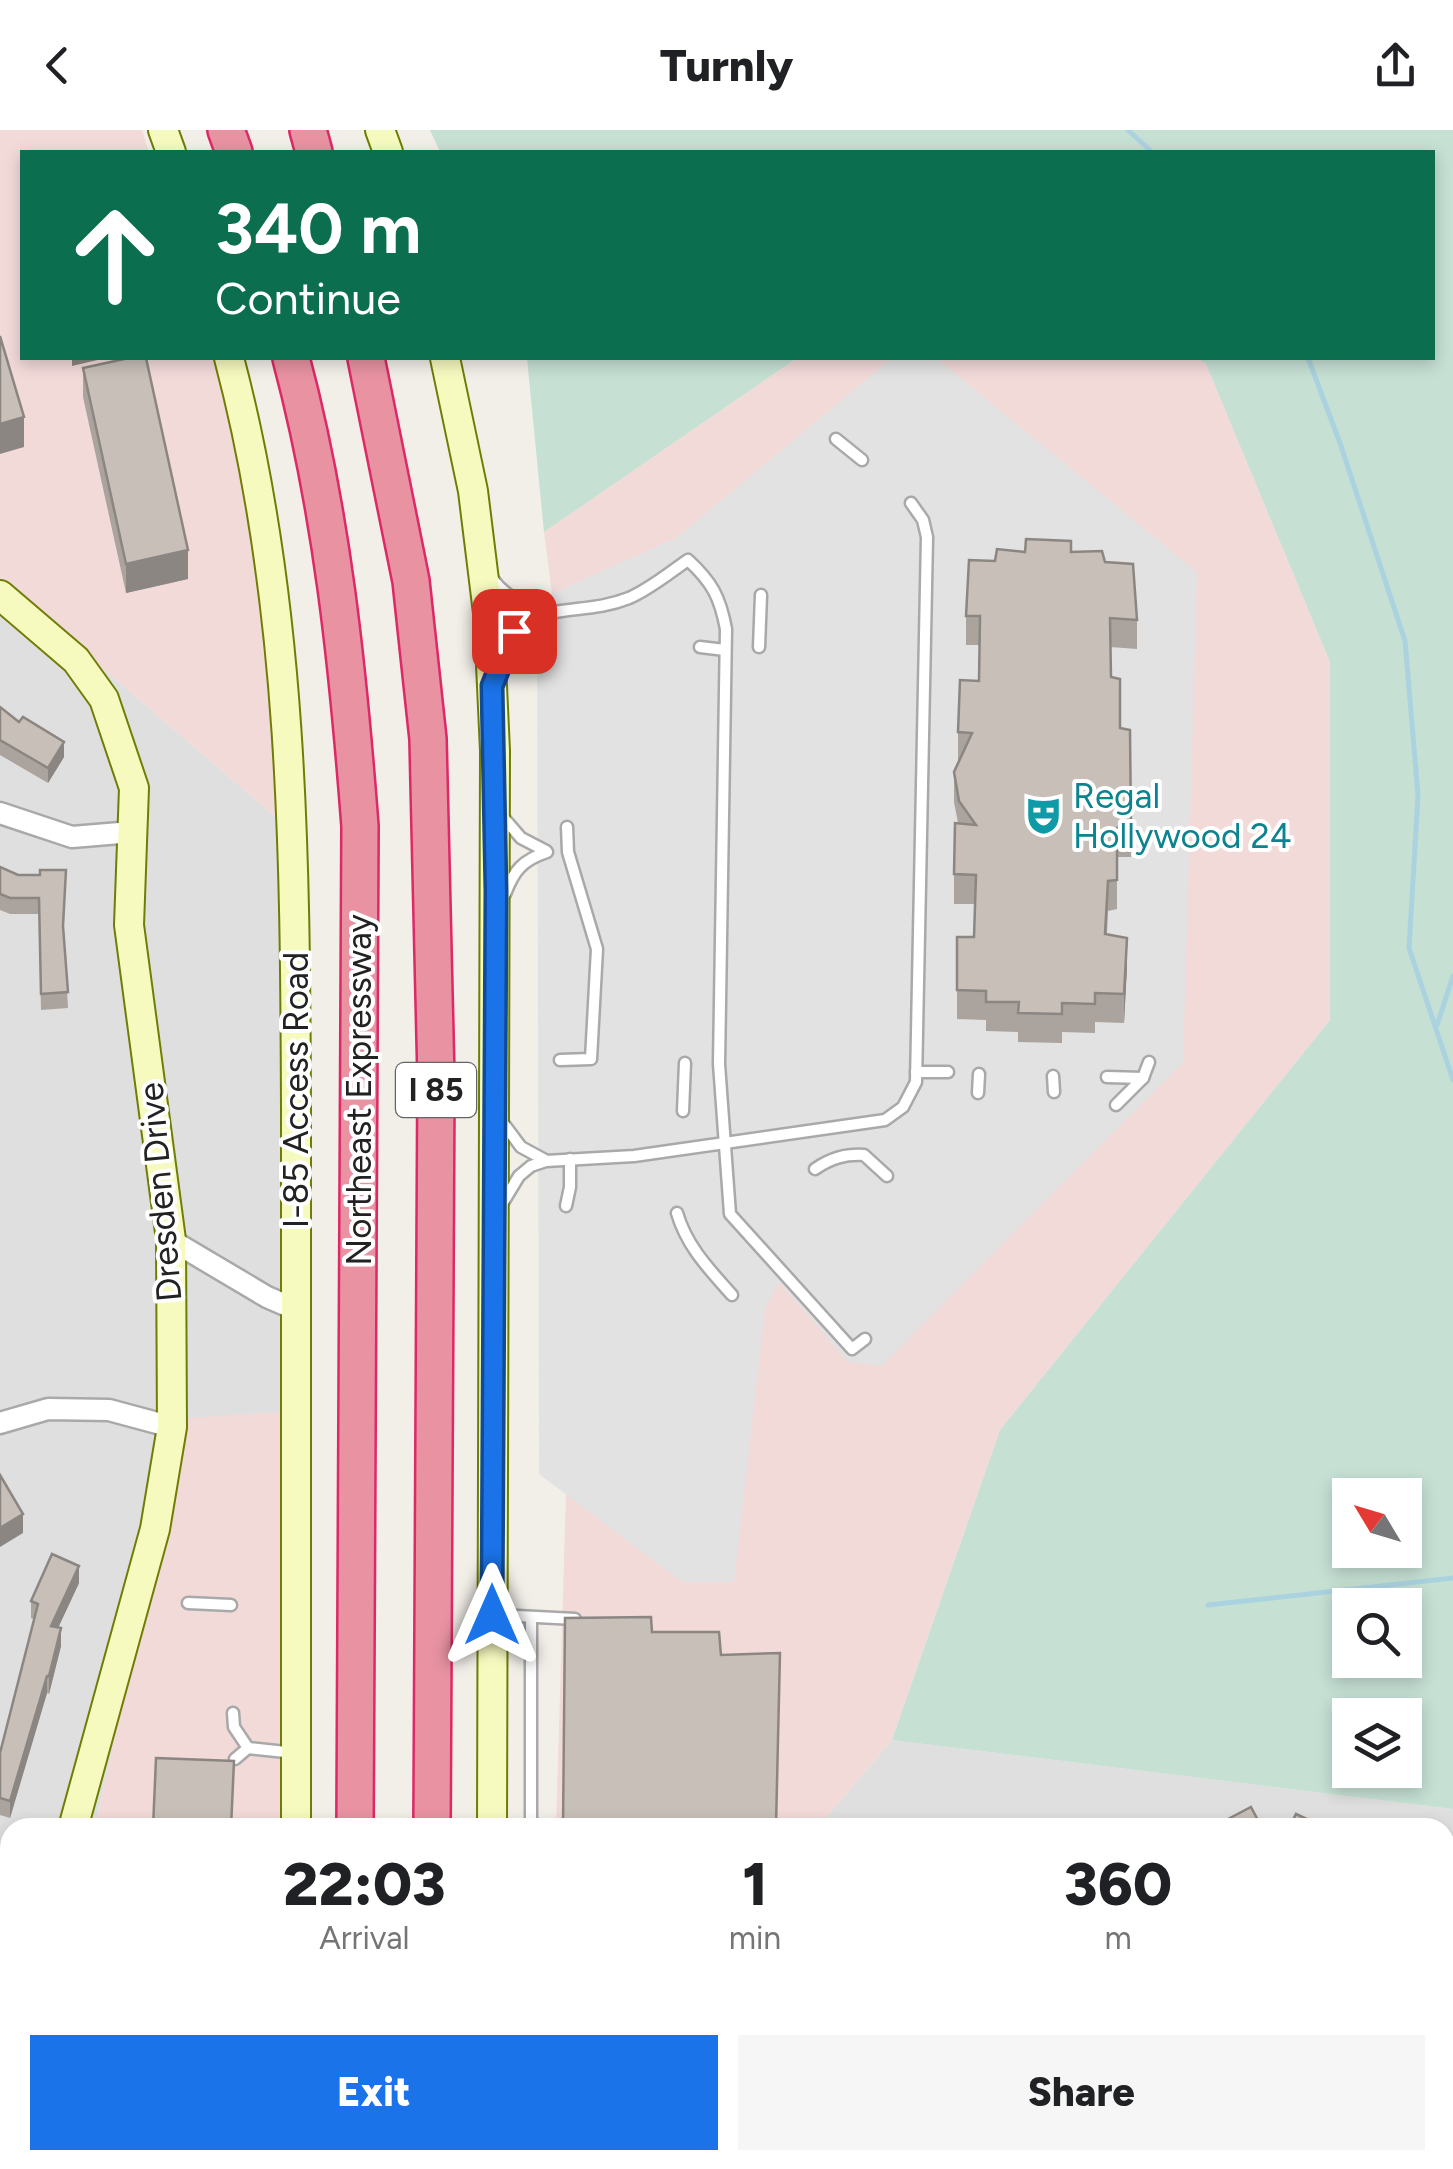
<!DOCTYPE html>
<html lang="en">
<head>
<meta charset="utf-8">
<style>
	body { margin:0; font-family:Figtree,sans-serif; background:#f6f6f6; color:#202124; height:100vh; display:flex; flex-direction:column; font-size:38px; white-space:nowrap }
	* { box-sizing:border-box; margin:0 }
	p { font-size:32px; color:#757577 }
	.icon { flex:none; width:55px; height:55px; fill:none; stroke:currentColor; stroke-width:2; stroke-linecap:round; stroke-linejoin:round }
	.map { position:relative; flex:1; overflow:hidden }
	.details { position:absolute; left:0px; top:1688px; width:1455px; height:352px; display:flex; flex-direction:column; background:#fff; border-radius:30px 30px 0 0; box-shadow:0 5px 15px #0003 }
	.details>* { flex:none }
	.banner { position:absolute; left:20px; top:20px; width:1415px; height:210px; border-radius:0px; box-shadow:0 5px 15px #0003; background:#0b6e4f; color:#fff; overflow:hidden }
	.needle { width:65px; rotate:308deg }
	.buttons { position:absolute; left:1332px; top:1348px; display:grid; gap:20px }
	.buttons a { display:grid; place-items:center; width:90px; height:90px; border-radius:0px; background:#fff; box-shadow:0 5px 15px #0003; font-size:50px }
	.pin { position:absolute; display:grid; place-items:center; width:85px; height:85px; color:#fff; margin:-42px; border-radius:20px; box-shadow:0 5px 15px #0006 }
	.me { position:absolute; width:110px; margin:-55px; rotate:0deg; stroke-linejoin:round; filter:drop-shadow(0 0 8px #0008) }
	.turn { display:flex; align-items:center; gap:35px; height:210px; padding:0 30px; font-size:45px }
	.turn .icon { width:130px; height:130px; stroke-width:2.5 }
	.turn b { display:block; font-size:70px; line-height:85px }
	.eta { display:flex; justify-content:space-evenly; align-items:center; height:170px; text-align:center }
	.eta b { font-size:60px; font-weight:800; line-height:70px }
	.button { display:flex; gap:20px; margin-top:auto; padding:20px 30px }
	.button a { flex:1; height:115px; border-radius:0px; background:#1a73e8; color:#fff; font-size:40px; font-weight:800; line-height:115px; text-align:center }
	.button a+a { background:#f6f6f6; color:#202124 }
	header { display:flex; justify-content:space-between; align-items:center; height:130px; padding:0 30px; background:#fff; font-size:45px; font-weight:800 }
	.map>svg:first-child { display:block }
	.residential { fill:#e0dfdf }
	.commercial { fill:#f2dad9 }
	.wetland { fill:#c6e0d4; fill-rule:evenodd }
	.parking { fill:#e2e2e2 }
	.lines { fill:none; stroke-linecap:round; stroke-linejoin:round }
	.stream { stroke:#aad3df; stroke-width:5 }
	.lane-casing { stroke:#a9a9a9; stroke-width:15 }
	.street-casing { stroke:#a9a9a9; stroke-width:25 }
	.secondary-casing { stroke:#707d05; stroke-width:32 }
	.highway-casing { stroke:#dc2a67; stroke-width:40 }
	.path { stroke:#fa8072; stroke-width:4; stroke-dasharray:5 5; stroke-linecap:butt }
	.lane { stroke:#fff; stroke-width:10 }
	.street { stroke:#fff; stroke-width:20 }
	.secondary { stroke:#f7fabf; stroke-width:28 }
	.highway { stroke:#e892a2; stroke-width:35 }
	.wall { fill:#aba49e }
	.shaded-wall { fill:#8b8681 }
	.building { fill:#c7bfb8; stroke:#8b8681; stroke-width:2.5 }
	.route-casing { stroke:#114b97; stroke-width:25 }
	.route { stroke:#1a73e8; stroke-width:18 }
	.labels { text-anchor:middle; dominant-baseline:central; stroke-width:8; stroke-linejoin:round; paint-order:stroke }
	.shield { fill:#fff; stroke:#646464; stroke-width:2.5 }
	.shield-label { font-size:32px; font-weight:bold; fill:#222 }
	.culture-label { font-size:35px; fill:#0d838f; stroke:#fff; text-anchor:start }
	.street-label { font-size:35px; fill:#222; stroke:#fff }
</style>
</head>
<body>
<header><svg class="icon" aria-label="back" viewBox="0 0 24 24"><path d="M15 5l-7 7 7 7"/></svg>Turnly<svg class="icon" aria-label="share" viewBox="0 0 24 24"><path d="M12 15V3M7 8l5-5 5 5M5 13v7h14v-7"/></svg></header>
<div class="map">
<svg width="1453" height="2039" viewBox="0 0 1453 2039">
	<rect width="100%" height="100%" fill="#f2efe9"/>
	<!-- residential -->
	<g class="residential">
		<path d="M0 468 93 530 279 690 302 1280 111 1626 95 1697 10 1698V2030H30V2039H0Z"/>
		<path d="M892 1610 1453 1679V2039H564V2030H1445V1698L818 1697Z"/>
	</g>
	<!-- commercial -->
	<g class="commercial">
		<path d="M0 0H142L149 22H22V228H220L263 363 279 690 93 530 0 468Z"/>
		<path d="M797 228H1197L1206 234 1330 532V890L1000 1300 892 1610 818 1697H556L575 1064 559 516 544 402Z"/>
		<path d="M302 1280 297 1697 95 1698 111 1626 165 1290Z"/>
		<path d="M31 2030H304V2039H30Z"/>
	</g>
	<!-- wetland -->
	<g class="wetland">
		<path d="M430 0H1453V1679L892 1610 1000 1300 1330 890V532L1206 234 1197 228H1432V22H440ZM1350 1365H1405V1420H1350ZM1405 1475V1530H1350V1475ZM1350 1585H1405V1640H1350Z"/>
		<path d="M527 228H797L544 402Z"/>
	</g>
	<!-- parking -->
	<path class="parking" d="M892 228H936L1197 442 1183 933 881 1236 848 1232 779 1152 765 1178 734 1452H682L539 1344 537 470 676 408Z"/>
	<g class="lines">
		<!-- stream -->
		<g class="stream">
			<path d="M1128 0 1152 22"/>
			<path d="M1308 228 1340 313 1405 511 1418 665 1409 818 1453 950"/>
			<path d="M1437 895 1453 846"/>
			<path d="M1208 1475 1453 1448"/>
		</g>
		<defs>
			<g id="lane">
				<path d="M836 309 862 330"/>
				<path d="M492 448C506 468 526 476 548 483"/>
				<path d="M700 517 725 520"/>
				<path d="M759 517 761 465"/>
				<path d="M500 532C525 463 574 490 629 468 650 459 669 443 688 430 712 452 720 467 726 499L719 934 730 1084 852 1219 865 1209"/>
				<path d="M502 686 521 708 546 721"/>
				<path d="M505 764C514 740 523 730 547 722"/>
				<path d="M560 930 591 929 597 819 568 722 567 697"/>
				<path d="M916 942H948"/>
				<path d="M1053 946 1054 962"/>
				<path d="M1107 947 1143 948"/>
				<path d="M978 963 979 944"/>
				<path d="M1116 975 1143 948 1149 932"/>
				<path d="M683 981 685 933"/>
				<path d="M503 993 521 1017 545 1030"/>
				<path d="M815 1039C831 1028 845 1024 864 1025L887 1046"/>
				<path d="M502 1074 519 1046 531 1036 546 1031 634 1026 885 990 903 977 916 952 927 407 923 390 911 373"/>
				<path d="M566 1076 570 1057V1029"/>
				<path d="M677 1083C687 1117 709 1139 732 1165"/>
				<path d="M188 1473 231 1475"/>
				<path d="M497 1485 575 1489"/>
				<path d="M233 1583 234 1597 248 1618 295 1623"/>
				<path d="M235 1629 248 1618"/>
				<path d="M531 1698V1487"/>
				<path d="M107 2039V2030"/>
			</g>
			<g id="street">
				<path d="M0 683 72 707 132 702"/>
				<path d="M171 1110 267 1167 297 1180"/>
				<path d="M0 1293 48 1279 109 1280 172 1297"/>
				<path d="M0 1959 10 1961"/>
				<path d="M1000 2030 1020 2039"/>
				<path d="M778 2039 779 2030"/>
				<path d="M897 2039 900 2030"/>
				<path d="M1198 2039 1202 2030"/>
			</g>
			<g id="secondary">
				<path d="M163 0 171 22"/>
				<path d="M380 0 388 22"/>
				<path d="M229 228C294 473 295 727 296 979 297 1218 295 1458 296 1698"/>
				<path d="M445 228 473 361 489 491 495 621 492 1698"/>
				<path d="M0 465 76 530 104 569 134 658 129 795 171 1110 172 1297 155 1399 73 1698"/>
				<path d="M298 2030V2039"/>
				<path d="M3 2039 10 1998"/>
				<path d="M491 2039V2030"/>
			</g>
			<g id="highway">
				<path d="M226 0 234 22"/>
				<path d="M308 0 314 22"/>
				<path d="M291 228C332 381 348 538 360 696L355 1698"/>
				<path d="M366 228 411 451 428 609 436 949 432 1698"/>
				<path d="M352 2039V2030"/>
				<path d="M427 2039V2030"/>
			</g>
		</defs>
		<!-- lane casing -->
		<use href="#lane" class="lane-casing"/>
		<!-- street casing -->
		<use href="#street" class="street-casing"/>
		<!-- secondary casing -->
		<use href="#secondary" class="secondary-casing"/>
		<!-- highway casing -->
		<use href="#highway" class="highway-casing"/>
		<!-- path -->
		<path class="path" d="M252 2030V2039"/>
		<!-- lane -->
		<use href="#lane" class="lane"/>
		<!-- street -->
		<use href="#street" class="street"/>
		<!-- secondary -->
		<use href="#secondary" class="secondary"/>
		<!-- highway -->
		<use href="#highway" class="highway"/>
	</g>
	<!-- wall -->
	<g class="wall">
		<path d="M83 238 188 449 126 463 83 267Z"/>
		<path d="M1071 422 1105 432 1137 490V519L1110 517 1111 547 1120 598 1130 600 1131 727H1117V779L1108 781 1107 804 1127 837 1124 893 1095 892V903L1062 902V913L1018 912V902L986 901V890L957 889V807H974L975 774H954V744L958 693 954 672V642L958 631V602L979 551V515H966V486L995 431Z"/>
		<path d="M0 577 64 627 48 653 0 625Z"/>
		<path d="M0 737 18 745H40L64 802 68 878 41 880 39 784H10L0 780Z"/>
		<path d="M79 1453 58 1498 61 1516 49 1564 47 1563 10 1688 0 1685V1623L34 1489 31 1488V1471Z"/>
		<path d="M623 2030H734L733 2039 623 2038Z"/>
		<path d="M832 2030H866L862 2039H855Z"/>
	</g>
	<!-- shaded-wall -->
	<g class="shaded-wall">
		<path d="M72 228H106L72 236Z"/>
		<path d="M24 287V317L0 324V294Z"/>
		<path d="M188 420V449L126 463V434Z"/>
		<path d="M64 612V627L48 653V638Z"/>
		<path d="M1127 808V837L1124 893V864Z"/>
		<path d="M23 1384V1403L0 1417V1398Z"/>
		<path d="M79 1436V1453L51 1513V1496Z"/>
		<path d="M61 1498V1516L49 1564V1546Z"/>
		<path d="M47 1546V1563L10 1688V1671Z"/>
		<path d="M1156 2030H1169L1165 2039H1152Z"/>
	</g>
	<!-- building -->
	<g class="building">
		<path d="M0 206 24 287 0 294Z"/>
		<path d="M129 228H146L188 420 126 434 83 238Z"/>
		<path d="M1026 409 1071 411V422L1102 421 1105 432 1133 434 1137 490 1110 488 1111 547 1120 549V598L1130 600 1131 698H1117V750L1108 751 1105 804 1127 808 1124 864 1095 863V874L1062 873V884L1018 883 1019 872H986V861L957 860V807H974L976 745 954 744 955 693 976 695 959 671 954 642 972 603 958 602 960 550 979 551 980 486H966L969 430 995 431 997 419 1025 422Z"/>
		<path d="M0 577 19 592 23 587 64 612 48 638 0 610Z"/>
		<path d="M0 737 18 745H40V740H66L63 796 68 862 41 864 39 768H10L0 764Z"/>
		<path d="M0 1345 23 1384 0 1398Z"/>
		<path d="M52 1424 79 1436 51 1496 61 1498 49 1546H47L10 1671 0 1668V1623L38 1474 31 1471Z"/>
		<path d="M651 1487 652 1502H719L721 1525 780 1523 776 1696 563 1698 565 1488Z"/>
		<path d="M156 1628 234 1631 231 1698H153Z"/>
		<path d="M1251 1677 1262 1698H1211Z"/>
		<path d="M1296 1684 1326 1698H1289Z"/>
		<path d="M147 2030H232L231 2039H147Z"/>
		<path d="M1103 2030H1156L1152 2039H1099Z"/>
		<path d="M1274 2030H1296L1301 2039H1258Z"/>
	</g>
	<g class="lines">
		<defs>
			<path id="route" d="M492 1485 496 761 492 556 514 501"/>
		</defs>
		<!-- route casing -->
		<use href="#route" class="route-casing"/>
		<!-- route -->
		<use href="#route" class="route"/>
	</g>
	<!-- icons -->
	<defs>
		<symbol id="theatre-bare" viewBox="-9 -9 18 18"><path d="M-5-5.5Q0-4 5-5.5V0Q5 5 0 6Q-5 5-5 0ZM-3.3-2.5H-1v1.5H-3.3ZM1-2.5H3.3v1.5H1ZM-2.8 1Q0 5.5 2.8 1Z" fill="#0f9aa8" stroke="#fff" stroke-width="2.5" paint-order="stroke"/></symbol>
	</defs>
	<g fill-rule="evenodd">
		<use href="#theatre-bare" x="1016" y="658" width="55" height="55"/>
	</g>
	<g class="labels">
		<!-- shield labels -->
		<rect class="shield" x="396" y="933" width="80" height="54" rx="8"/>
		<g class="shield-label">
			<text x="436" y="960">I 85</text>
		</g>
		<!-- culture labels -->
		<g class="culture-label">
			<text x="1073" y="666">Regal<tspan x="1073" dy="40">Hollywood 24</tspan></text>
		</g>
		<!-- street labels -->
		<g class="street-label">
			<text transform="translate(296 960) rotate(-90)">I-85 Access Road</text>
			<text transform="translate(359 960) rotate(-90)">Northeast Expressway</text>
			<text transform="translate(160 1062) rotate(-95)">Dresden Drive</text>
		</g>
	</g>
</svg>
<div class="buttons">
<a><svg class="needle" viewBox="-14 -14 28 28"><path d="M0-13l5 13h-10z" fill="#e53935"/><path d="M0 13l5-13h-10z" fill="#757577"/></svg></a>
<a><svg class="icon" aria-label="search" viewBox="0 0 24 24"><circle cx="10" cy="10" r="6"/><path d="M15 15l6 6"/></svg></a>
<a><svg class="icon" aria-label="layers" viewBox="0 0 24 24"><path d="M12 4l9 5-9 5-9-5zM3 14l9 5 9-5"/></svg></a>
</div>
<div class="pin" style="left:514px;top:501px;background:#d93025"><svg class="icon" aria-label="arrive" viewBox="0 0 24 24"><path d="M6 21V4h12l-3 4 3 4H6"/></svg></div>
<svg class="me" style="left:492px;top:1485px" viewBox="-20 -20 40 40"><path d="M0-17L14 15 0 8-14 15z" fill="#1a73e8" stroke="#fff" stroke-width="4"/></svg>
<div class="banner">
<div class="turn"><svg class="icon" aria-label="ahead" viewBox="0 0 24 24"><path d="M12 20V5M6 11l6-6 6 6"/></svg><div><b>340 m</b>Continue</div></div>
</div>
<section class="details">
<div class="eta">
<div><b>22:03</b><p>Arrival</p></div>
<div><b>1</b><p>min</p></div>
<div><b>360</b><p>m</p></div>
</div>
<div class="button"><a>Exit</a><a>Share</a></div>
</section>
</div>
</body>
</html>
